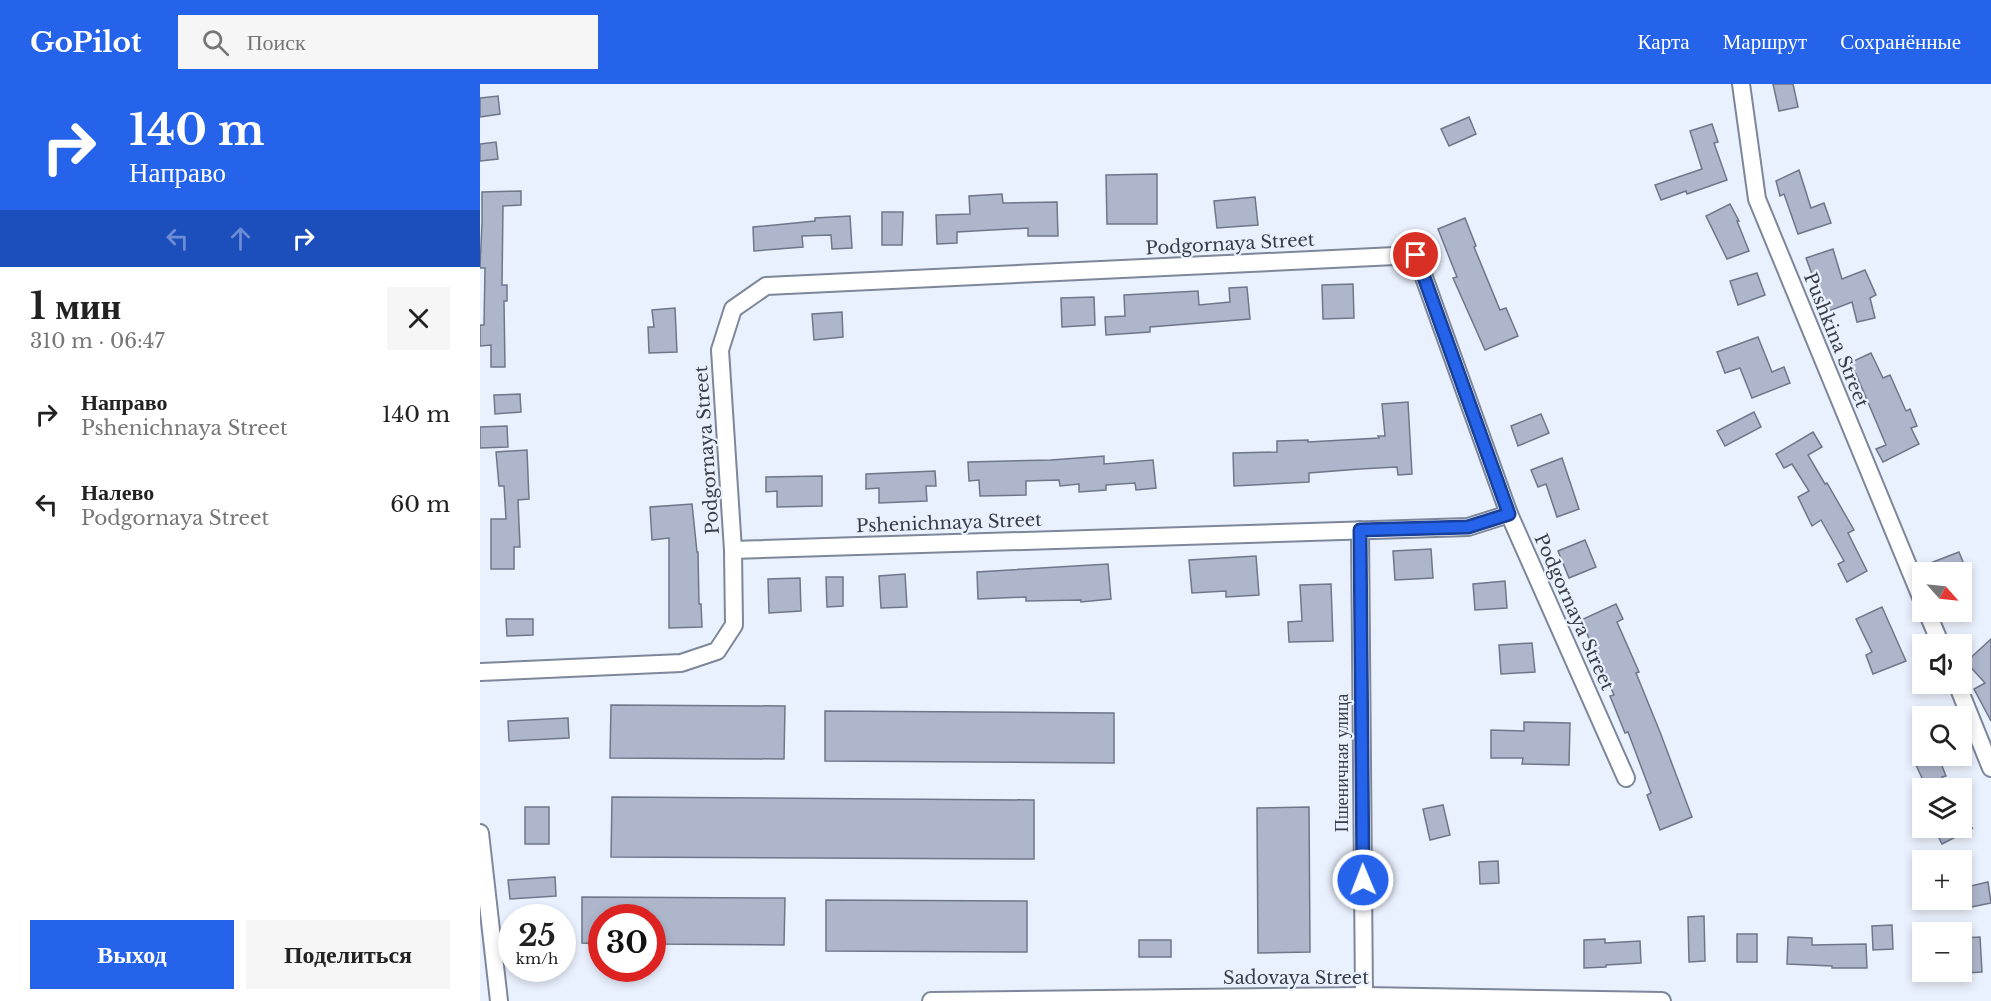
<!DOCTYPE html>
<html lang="ru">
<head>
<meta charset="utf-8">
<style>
	body { margin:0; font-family:"Libre Baskerville",serif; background:#f6f6f6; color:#222; height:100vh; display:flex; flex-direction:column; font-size:22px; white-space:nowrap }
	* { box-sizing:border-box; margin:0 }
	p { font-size:20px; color:#767676 }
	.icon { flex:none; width:33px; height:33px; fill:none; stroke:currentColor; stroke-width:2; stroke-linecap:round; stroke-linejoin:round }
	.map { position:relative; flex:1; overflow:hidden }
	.sheet { display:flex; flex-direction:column; background:#fff; width:480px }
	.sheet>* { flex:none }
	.guide { background:#2563eb; color:#fff; overflow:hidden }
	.needle { width:39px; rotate:117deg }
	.fabs { position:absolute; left:1432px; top:478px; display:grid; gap:12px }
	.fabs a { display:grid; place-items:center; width:60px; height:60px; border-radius:0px; background:#fff; box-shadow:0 3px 9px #0003; font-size:30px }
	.speed { position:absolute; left:18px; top:820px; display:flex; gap:12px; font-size:30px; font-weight:700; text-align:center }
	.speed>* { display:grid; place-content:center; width:78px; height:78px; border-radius:50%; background:#fff; box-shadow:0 3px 9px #0003; line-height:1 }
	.speed small { font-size:15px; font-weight:400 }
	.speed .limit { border:9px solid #d22; background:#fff; color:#111 }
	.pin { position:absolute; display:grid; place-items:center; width:51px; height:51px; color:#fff; margin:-26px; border:3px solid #fff; border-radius:50%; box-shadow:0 2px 6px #0007 }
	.me { position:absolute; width:66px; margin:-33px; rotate:359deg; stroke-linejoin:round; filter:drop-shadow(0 0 4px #0008) }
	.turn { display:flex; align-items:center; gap:21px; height:126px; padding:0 30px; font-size:27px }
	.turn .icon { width:78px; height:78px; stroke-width:2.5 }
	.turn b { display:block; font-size:42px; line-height:51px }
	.lanes { display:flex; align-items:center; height:57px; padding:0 30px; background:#0003; justify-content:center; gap:30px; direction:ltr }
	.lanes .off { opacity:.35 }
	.round { display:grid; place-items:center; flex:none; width:63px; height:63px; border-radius:0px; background:#f6f6f6 }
	.headline { display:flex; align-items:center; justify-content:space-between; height:102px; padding:0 30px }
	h1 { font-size:36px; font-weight:800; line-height:45px }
	.primary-button { display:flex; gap:12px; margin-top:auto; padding:12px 30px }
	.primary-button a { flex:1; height:69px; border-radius:0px; background:#2563eb; color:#fff; font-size:24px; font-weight:800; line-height:69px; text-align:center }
	.primary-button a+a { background:#f6f6f6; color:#222 }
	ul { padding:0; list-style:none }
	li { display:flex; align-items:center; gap:18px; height:90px; padding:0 30px }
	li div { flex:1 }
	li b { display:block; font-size:22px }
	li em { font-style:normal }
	header { display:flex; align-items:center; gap:36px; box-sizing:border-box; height:84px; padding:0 30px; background:#2563eb; color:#fff }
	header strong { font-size:28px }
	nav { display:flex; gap:33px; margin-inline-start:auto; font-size:21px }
	.search { width:420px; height:54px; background:#f6f6f6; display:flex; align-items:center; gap:15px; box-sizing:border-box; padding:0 21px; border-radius:0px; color:#767676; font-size:22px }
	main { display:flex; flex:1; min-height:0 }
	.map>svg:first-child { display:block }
	.building { fill:#adb6cb; stroke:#6e778a; stroke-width:1.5 }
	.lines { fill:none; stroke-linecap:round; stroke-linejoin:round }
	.street-casing { stroke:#7d879a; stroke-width:20 }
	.street { stroke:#fff; stroke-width:16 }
	.route-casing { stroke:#184099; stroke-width:15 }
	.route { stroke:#2563eb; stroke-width:10 }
	.labels { text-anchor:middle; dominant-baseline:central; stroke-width:4.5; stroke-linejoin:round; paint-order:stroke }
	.street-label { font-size:18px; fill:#383c45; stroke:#eaf1fe }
</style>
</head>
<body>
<header>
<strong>GoPilot</strong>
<div class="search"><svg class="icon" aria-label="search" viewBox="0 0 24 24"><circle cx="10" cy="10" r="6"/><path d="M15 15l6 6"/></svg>Поиск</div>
<nav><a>Карта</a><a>Маршрут</a><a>Сохранённые</a></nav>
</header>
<main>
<section class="sheet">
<div class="guide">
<div class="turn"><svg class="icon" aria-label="right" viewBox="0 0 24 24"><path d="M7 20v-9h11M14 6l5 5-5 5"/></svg><div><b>140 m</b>Направо</div></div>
<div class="lanes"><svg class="icon off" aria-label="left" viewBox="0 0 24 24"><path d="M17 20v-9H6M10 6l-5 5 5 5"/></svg><svg class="icon off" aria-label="ahead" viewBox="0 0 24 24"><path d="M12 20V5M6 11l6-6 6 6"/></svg><svg class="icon" aria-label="right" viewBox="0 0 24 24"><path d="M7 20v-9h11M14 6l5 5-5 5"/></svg></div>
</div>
<div class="headline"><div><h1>1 мин</h1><p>310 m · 06:47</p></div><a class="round"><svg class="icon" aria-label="close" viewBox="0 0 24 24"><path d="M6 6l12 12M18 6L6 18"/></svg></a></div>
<ul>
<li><svg class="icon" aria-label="right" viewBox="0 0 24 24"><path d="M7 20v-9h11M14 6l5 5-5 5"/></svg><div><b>Направо</b><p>Pshenichnaya Street</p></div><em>140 m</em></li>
<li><svg class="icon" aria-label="left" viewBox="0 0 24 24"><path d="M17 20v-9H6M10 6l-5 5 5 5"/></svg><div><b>Налево</b><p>Podgornaya Street</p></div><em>60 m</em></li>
</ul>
<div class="primary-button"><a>Выход</a><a>Поделиться</a></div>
</section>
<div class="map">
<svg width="1511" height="917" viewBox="0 0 1511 917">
	<rect width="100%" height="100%" fill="#eaf1fe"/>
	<!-- building -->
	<g class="building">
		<path d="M1293 0H1313L1318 23 1299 27Z"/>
		<path d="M18 12 20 30 0 33V14Z"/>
		<path d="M989 33 996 50 969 62 961 45Z"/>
		<path d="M1232 40 1238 58 1234 59 1247 96 1207 110 1206 107 1181 116 1175 101 1222 85 1210 47Z"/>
		<path d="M16 58 18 75 0 77V60Z"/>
		<path d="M1319 86 1331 124 1344 119 1351 139 1318 150 1304 110 1300 112 1296 97Z"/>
		<path d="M677 90V140H627L626 91Z"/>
		<path d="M41 107V121L23 122 22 201H27V217H24L25 283H11V261L0 262V241H4L5 184H0L2 138V108Z"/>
		<path d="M522 110 523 119 577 118 578 152H548V144L477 148V159L457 160 456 131 490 130 489 112Z"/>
		<path d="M775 113 778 141 737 144 734 117Z"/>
		<path d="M1250 120 1259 137H1257L1269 167 1247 175 1226 132Z"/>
		<path d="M402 128H423L422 161H402Z"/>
		<path d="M370 132 372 164 352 165 351 151 322 152 323 163 274 167 273 143 335 137V134Z"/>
		<path d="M985 134 996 162 994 163 1020 226 1026 224 1038 252 1005 266 973 194 977 193 958 145Z"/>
		<path d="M1353 165 1362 195 1385 186 1396 211 1390 214 1395 234 1377 238 1372 218 1346 228 1326 174Z"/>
		<path d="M1277 189 1285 211 1258 221 1250 197Z"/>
		<path d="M873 200 874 234 843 235 842 201Z"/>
		<path d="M767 203 770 235 670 243V248L626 251 625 233 645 232 644 211 718 207 719 221 750 218 749 204Z"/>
		<path d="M614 213 615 241 582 243 581 214Z"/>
		<path d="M195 224 197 268 169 269 168 243H174L172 226Z"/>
		<path d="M362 228 363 253 334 256 332 230Z"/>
		<path d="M1278 253 1292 288 1304 283 1310 299 1272 314 1260 284 1245 289 1237 268Z"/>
		<path d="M1391 269 1403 294 1410 291 1426 327 1430 325 1437 342 1431 344 1439 360 1403 378 1396 365 1406 361 1376 290 1372 291 1367 280Z"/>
		<path d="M40 310 41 328 15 330 14 311Z"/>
		<path d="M928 318 932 390 918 391 917 383 880 385 829 389V398L754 402 753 369 797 368V357L828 356V358L899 354 898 352H905L902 320Z"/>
		<path d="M1274 328 1281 343 1245 362 1237 347Z"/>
		<path d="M1061 330 1069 349 1038 362 1031 342Z"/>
		<path d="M27 342 28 363 0 364V343Z"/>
		<path d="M1333 348 1342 363 1328 371 1345 400 1347 399 1374 446 1368 449 1387 487 1367 498 1358 480 1364 477 1341 436 1332 442 1318 413 1329 407 1312 380 1304 384 1296 370Z"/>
		<path d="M47 366 49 415 38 416 40 463H34V485H11V435H26L24 402H19L16 368Z"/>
		<path d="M624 372V380L673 376 676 404 656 406 655 399 626 401V406L599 408V400L580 402 579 396 546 397V411L500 412 499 396 489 397 488 378 571 376Z"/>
		<path d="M1082 374 1099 425 1077 433 1066 400 1058 403 1051 386Z"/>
		<path d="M455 387 456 402H446L447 417 399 419V404L386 405V390Z"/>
		<path d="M342 392V422L297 423V407L286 408V393Z"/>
		<path d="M212 420 217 468H218L219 520H221L222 543 189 544V454L172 456 170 423Z"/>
		<path d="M1105 456 1116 483 1089 494 1078 467Z"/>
		<path d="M951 465 953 494 915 496 913 467Z"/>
		<path d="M1479 468 1486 485 1476 489H1442L1440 483Z"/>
		<path d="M776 472 779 511 746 513V507L712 509 709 476Z"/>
		<path d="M628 480 631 515 601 518V516L546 517V513L498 515 497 488Z"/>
		<path d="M425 490 427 523 401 524 399 492Z"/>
		<path d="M346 493H363V522L347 523Z"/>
		<path d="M320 494 321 527 289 529 288 495Z"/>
		<path d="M1025 497 1027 524 995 526 993 500Z"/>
		<path d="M851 500 853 557 809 558 808 538 822 537 820 501Z"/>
		<path d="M1136 520 1143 535 1137 538 1159 588 1156 589 1180 648 1212 733 1180 746 1167 711 1171 709 1148 648 1145 649 1130 612 1134 611 1101 536Z"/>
		<path d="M1402 523 1426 577 1393 590 1386 571 1392 568 1376 535Z"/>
		<path d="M26 535H53V551L27 552Z"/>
		<path d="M1511 555V637L1494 605 1505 599 1486 578Z"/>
		<path d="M1052 559 1055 588 1021 590 1019 561Z"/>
		<path d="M131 621 305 622 304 675 130 674Z"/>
		<path d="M345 627 634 629V679L345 677Z"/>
		<path d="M88 634 89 654 29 657 28 637Z"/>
		<path d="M1044 638 1090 639 1089 681 1042 680 1043 674H1011V646L1044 647Z"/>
		<path d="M1458 672 1466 692 1462 693 1468 705H1447L1436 681Z"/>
		<path d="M132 713 554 716V775L131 773Z"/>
		<path d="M963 721 970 751 950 756 943 725Z"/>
		<rect x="45" y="723" width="24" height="37"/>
		<path d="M829 723 830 868 778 869 777 724Z"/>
		<path d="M1454 744H1493L1462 760Z"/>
		<path d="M1018 777 1019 799 1000 800 999 778Z"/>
		<path d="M75 793 76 812 30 815 28 796Z"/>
		<path d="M1508 798 1511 819 1491 823 1486 803Z"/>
		<path d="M102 813 305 814 304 861 172 860V834H122V860L102 859Z"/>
		<path d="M346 816 547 817V868L346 867Z"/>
		<path d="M1224 832 1225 877 1209 878 1208 833Z"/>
		<path d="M1412 841 1413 865 1393 866 1392 842Z"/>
		<rect x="1257" y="850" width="20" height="28"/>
		<path d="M1308 853 1332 854V861L1386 860 1387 884H1352V882L1307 880Z"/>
		<path d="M1500 853 1502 888 1486 889 1484 854Z"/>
		<path d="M1125 855V859L1160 857 1161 879 1126 881V883L1104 884V856Z"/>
		<rect x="659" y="856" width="32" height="17"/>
	</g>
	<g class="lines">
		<defs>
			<g id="street">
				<path d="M1261 0 1277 115 1443 518"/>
				<path d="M880 446 884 912"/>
				<path d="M253 466 240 266 253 225 286 202 936 171 1029 430 1146 694"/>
				<path d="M1447 528 1461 561"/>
				<path d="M0 588 201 579 237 567 254 541 253 466 988 443 1029 430"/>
				<path d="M1477 600 1511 684"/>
				<path d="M0 749 19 917"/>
				<path d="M451 917 884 912 1182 917"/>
			</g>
		</defs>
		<!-- street casing -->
		<use href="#street" class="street-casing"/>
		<!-- street -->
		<use href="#street" class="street"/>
	</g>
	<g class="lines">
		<defs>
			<path id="route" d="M883 796 880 446 988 443 1029 430 936 171"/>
		</defs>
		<!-- route casing -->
		<use href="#route" class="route-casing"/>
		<!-- route -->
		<use href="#route" class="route"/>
	</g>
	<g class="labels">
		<!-- street labels -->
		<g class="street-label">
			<text transform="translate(750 160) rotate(-3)">Podgornaya Street</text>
			<text transform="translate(1356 256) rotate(68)">Pushkina Street</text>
			<text transform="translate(227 366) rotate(-94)">Podgornaya Street</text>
			<text transform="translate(469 439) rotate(-2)">Pshenichnaya Street</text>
			<text transform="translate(1094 528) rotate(66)">Podgornaya Street</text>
			<text transform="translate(862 679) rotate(-90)">Пшеничная улица</text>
			<text x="816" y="894">Sadovaya Street</text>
		</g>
	</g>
</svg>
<div class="fabs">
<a><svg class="needle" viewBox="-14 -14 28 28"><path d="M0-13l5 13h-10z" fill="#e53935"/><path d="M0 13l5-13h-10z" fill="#767676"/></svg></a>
<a><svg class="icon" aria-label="sound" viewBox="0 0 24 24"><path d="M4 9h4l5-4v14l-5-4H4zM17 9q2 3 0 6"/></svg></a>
<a><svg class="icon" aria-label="search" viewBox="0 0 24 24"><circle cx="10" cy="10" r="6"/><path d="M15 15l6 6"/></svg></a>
<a><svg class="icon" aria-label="layers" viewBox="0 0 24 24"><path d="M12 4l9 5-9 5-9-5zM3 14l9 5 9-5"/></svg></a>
<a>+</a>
<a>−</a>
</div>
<div class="speed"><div>25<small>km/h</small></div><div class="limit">30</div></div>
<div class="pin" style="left:936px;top:171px;background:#d93025"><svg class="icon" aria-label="arrive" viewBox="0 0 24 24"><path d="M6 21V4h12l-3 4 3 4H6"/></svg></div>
<svg class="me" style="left:883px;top:796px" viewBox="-20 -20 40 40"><circle r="17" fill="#2563eb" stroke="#fff" stroke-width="3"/><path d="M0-11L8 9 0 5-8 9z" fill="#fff"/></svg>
</div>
</main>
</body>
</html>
